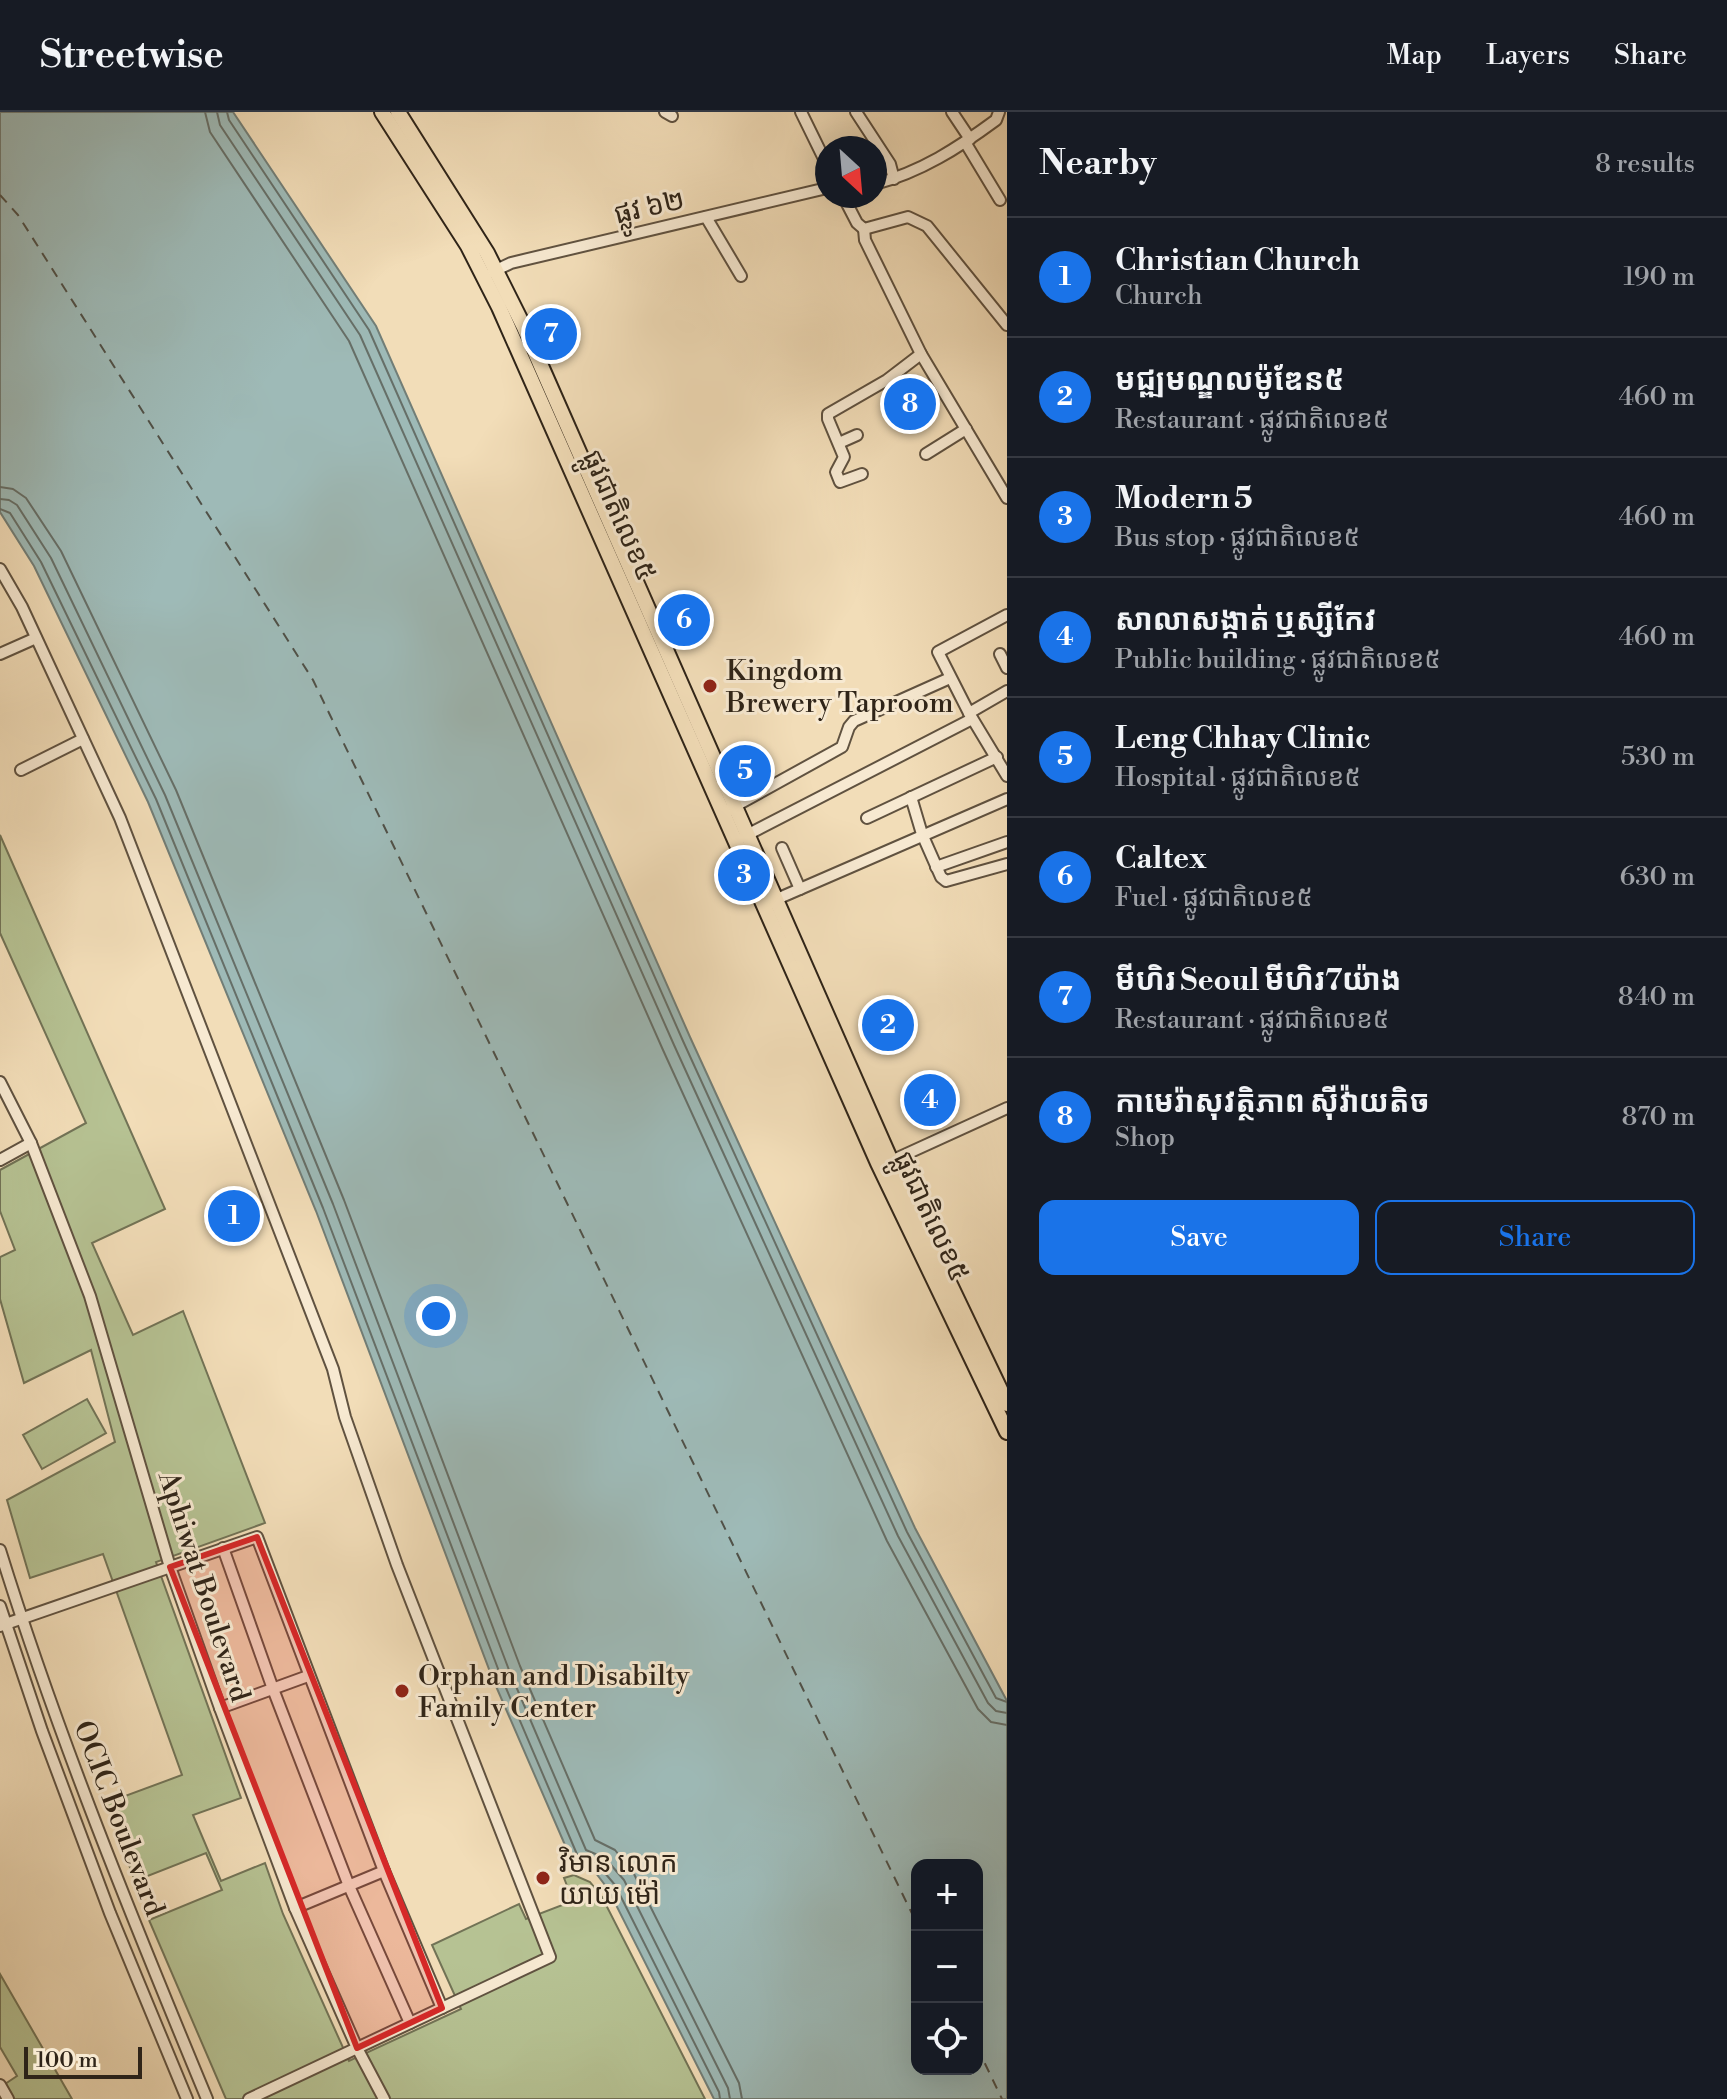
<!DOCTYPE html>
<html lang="en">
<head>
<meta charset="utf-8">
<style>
  :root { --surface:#171b24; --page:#242831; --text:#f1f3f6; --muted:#9ea1a6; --line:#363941; --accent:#1a73e8 }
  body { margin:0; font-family:"Libre Bodoni","Noto Sans Khmer",serif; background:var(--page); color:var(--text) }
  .controls { position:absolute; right:24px; bottom:24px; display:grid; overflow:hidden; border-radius:16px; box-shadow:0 8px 32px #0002 }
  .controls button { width:72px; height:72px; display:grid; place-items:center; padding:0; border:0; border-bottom:2px solid var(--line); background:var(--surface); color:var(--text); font:40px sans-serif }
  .compass { position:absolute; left:815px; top:24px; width:72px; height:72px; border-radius:50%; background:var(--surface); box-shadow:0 8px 32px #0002; rotate:154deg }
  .scale { position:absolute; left:24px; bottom:20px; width:118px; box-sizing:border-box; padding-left:8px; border:4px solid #2f2418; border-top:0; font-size:22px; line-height:28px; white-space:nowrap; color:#2f2418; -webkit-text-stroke:6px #f7e9d1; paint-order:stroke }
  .you { position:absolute; left:436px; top:1204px; width:28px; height:28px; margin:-20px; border:6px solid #fff; border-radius:50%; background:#1a73e8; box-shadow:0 0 0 12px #1a73e833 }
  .badge { display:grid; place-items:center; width:52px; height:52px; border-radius:50%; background:var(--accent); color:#fff; font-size:26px; font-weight:700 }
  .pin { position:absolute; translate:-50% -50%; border:4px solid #fff; box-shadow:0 2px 8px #0006 }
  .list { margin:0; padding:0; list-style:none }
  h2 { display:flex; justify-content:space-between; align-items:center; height:104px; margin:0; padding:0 32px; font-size:34px }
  h2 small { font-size:26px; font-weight:400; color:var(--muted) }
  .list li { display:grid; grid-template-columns:52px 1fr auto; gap:24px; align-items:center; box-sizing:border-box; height:120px; padding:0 32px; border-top:2px solid var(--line) }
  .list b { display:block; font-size:30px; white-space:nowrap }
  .list p { margin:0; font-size:26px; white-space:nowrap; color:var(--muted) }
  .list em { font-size:26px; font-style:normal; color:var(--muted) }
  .actions { display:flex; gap:16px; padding:24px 32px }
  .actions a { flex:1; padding:18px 0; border:2px solid var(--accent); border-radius:16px; text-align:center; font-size:28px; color:var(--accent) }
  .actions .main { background:var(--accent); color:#fff }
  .icon { flex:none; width:44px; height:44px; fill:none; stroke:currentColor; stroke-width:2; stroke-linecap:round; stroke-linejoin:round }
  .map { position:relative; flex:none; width:1007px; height:1987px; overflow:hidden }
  header { display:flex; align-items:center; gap:48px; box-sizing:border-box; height:112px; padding:0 40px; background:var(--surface); border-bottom:2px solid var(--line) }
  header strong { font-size:38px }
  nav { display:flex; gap:44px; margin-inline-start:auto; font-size:28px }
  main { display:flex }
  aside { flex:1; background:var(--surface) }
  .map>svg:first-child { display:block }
</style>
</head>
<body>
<header>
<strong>Streetwise</strong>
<nav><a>Map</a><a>Layers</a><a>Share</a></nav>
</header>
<main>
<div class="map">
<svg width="1007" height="1987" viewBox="0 0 1007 1987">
  <rect width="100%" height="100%" fill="#f2ddb8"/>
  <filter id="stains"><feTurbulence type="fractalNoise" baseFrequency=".0025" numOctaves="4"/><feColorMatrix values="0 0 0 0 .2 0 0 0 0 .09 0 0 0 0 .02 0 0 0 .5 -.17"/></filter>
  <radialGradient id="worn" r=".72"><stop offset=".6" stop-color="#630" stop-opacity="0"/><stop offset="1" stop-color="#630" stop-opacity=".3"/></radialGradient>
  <g fill="#b6c293" stroke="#727356" stroke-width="2">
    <polygon points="0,723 165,1097 92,1131 133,1223 183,1199 265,1411 156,1450 241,1686 193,1703 221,1769 265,1751 283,1802 349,1949 461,1897 432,1833 519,1792 526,1807 573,1789 564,1766 574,1763 590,1770 602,1785 705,1987 226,1987 149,1808 222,1778 206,1741 135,1769 106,1691 182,1663 103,1442 30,1466 7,1388 115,1330 91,1238 24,1271 0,1187 0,1145 15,1138 0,1099 0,1058 86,1011 0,821"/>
    <polygon points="87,1287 106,1321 42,1357 23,1323"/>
    <polygon points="0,1862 72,1987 14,1987 5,1972 17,1964 0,1935"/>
  </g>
  <path fill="#9ebab7" stroke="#727e77" stroke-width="2" fill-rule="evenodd" d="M 0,0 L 233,0 L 376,214 L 690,925 L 915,1416 L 1007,1589 L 1007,1987 L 714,1987 L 608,1777 L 595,1760 L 575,1756 L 492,1565 L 316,1099 L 148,690 L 34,454 L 0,400 ZM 917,1753 L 977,1753 L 977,1957 L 917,1957 Z"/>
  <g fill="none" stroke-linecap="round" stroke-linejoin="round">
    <g stroke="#666f68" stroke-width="2">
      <polyline points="205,0 210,20 349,229 663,938 887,1429 978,1597 991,1610 1007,1613"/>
      <polyline points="217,0 220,13 360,223 674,933 898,1424 988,1591 996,1599 1007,1601"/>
      <polyline points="227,0 229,8 369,218 683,929 907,1420 996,1586 1007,1590"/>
      <polyline points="0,375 13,377 26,386 61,439 176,678 344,1088 520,1554 595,1728 615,1738 634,1762 739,1971 742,1987"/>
      <polyline points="0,387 9,388 17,393 51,446 165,683 333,1092 509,1558 586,1738 605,1746 624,1768 728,1976 730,1987"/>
      <polyline points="0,397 10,401 41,450 156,687 323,1096 500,1562 579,1747 599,1754 615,1773 719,1980 720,1987"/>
    </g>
    <g stroke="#505148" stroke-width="2" stroke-dasharray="10 8" stroke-linecap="butt">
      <polyline points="0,83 18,103 313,568 917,1812"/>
      <polyline points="977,1935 1002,1987"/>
    </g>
    <g stroke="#605240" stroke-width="14">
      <g id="minor">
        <polyline points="665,0 672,4"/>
        <polyline points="801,0 827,53"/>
        <polyline points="856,0 890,52 894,67"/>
        <polyline points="952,0 970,27"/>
        <polyline points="965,30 1000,88"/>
        <path d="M 875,72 C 921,60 958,36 996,8 L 999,0"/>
        <polyline points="843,84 857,111 864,117 908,105 927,114 1007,213"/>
        <polyline points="706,105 741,164"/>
        <polyline points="864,117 865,128 921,242 1007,386"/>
        <polyline points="492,160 511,151 827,76"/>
        <polyline points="839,331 857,323"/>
        <polyline points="926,342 966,317"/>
        <polyline points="862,362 840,370 836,360 844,345 828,307 828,302 887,268 921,242"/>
        <polyline points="0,457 22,495 120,706 333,1257 345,1305 397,1453 550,1845 249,1987"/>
        <polyline points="1007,503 938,540 969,601 1007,664"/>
        <polyline points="0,542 36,526"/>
        <polyline points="1000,542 1007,556"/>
        <polyline points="969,601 1007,579"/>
        <polyline points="21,658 83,627"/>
        <polyline points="911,685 922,722 941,765 946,769 1007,752"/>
        <polyline points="730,697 842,635 849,615 854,609 950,566"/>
        <polyline points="867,706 997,645"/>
        <polyline points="743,725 972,607"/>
        <polyline points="782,736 800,777"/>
        <polyline points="936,755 1007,730"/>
        <polyline points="770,790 1007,687"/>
        <polyline points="0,970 31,1031 90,1184 170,1455 220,1596 295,1796 357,1936 384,1987"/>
        <polyline points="0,1048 31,1031"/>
        <polyline points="891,1049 1007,996"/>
        <polyline points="223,1436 273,1577 349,1774 410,1911"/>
        <path d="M 0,1438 C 58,1625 132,1806 207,1987"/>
        <polyline points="0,1494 42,1619 110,1801 187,1987"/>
        <polyline points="0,1514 257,1425 384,1759 442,1896"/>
        <polyline points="220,1596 308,1564"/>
        <polyline points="295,1796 384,1759"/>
        <polyline points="0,1973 8,1987"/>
      </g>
    </g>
    <g stroke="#2f2418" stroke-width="18">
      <g id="highway">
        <polyline points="382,0 468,134 499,195 878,1051 1007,1320"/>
        <polyline points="398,0 487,141 523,213 891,1049 1007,1292"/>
      </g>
    </g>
    <use href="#minor" stroke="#f7e9d1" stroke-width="10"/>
    <use href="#highway" stroke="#f2ddb8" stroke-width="14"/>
  </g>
  <path fill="#d62828" fill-opacity="0.2" stroke="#d62828" stroke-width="6" stroke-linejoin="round" d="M 257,1425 L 442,1896 L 357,1936 L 170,1455 Z"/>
  <g fill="#8f2418" stroke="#f7e9d1" stroke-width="3">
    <circle cx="710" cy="574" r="8"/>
    <circle cx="402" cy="1579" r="8"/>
    <circle cx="543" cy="1766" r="8"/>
  </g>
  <g text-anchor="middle" stroke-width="6" stroke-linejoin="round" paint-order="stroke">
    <g font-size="28" fill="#2f2418" stroke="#f7e9d1">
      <text transform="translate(649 94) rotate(-13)" y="10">ផ្លូវ ៦២</text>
      <text transform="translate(620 403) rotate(66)" y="10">ផ្លូវជាតិលេខ៥</text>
      <text transform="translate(932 1104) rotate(65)" y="10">ផ្លូវជាតិលេខ៥</text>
      <text transform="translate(205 1474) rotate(72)" y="10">Aphiwat Boulevard</text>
      <text transform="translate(120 1706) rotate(69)" y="10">OCIC Boulevard</text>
    </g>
    <g font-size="28" fill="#2f2418" stroke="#f7e9d1" text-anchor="start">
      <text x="726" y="568">Kingdom<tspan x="726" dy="32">Brewery Taproom</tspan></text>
      <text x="418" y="1573">Orphan and Disabilty<tspan x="418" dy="32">Family Center</tspan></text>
      <text x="559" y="1760">វិមាន លោក<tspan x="559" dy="32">យាយ ម៉ៅ</tspan></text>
    </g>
  </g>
  <rect width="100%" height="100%" filter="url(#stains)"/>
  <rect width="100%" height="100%" fill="url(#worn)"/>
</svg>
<div class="controls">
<button>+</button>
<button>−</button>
<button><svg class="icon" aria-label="locate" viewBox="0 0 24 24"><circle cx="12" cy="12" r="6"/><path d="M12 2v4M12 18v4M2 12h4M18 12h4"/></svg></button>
</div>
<svg class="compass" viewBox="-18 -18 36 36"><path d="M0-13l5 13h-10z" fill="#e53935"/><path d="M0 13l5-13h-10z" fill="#9ea1a6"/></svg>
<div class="scale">100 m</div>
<div class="you"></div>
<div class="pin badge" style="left:234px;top:1104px">1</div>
<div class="pin badge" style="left:888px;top:913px">2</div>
<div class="pin badge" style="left:744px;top:763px">3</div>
<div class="pin badge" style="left:930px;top:988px">4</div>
<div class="pin badge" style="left:745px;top:659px">5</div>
<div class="pin badge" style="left:684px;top:508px">6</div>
<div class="pin badge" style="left:551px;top:222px">7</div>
<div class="pin badge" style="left:910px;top:292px">8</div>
</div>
<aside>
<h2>Nearby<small>8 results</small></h2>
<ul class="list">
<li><span class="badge">1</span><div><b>Christian Church</b><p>Church</p></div><em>190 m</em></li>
<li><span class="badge">2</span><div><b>មជ្ឍមណ្ឌលម៉ូឌែន៥</b><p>Restaurant · ផ្លូវជាតិលេខ៥</p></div><em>460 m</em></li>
<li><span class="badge">3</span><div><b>Modern 5</b><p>Bus stop · ផ្លូវជាតិលេខ៥</p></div><em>460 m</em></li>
<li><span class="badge">4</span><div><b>សាលាសង្កាត់ ឬស្សីកែវ</b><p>Public building · ផ្លូវជាតិលេខ៥</p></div><em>460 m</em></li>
<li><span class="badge">5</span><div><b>Leng Chhay Clinic</b><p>Hospital · ផ្លូវជាតិលេខ៥</p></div><em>530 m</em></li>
<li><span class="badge">6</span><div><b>Caltex</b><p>Fuel · ផ្លូវជាតិលេខ៥</p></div><em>630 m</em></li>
<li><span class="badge">7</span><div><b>មីហិរ Seoul មីហិរ7យ៉ាង</b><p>Restaurant · ផ្លូវជាតិលេខ៥</p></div><em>840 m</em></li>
<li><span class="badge">8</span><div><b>កាមេរ៉ាសុវត្ថិភាព ស៊ីវ៉ាយតិច</b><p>Shop</p></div><em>870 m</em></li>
</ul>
<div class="actions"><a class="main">Save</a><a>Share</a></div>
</aside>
</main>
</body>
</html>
